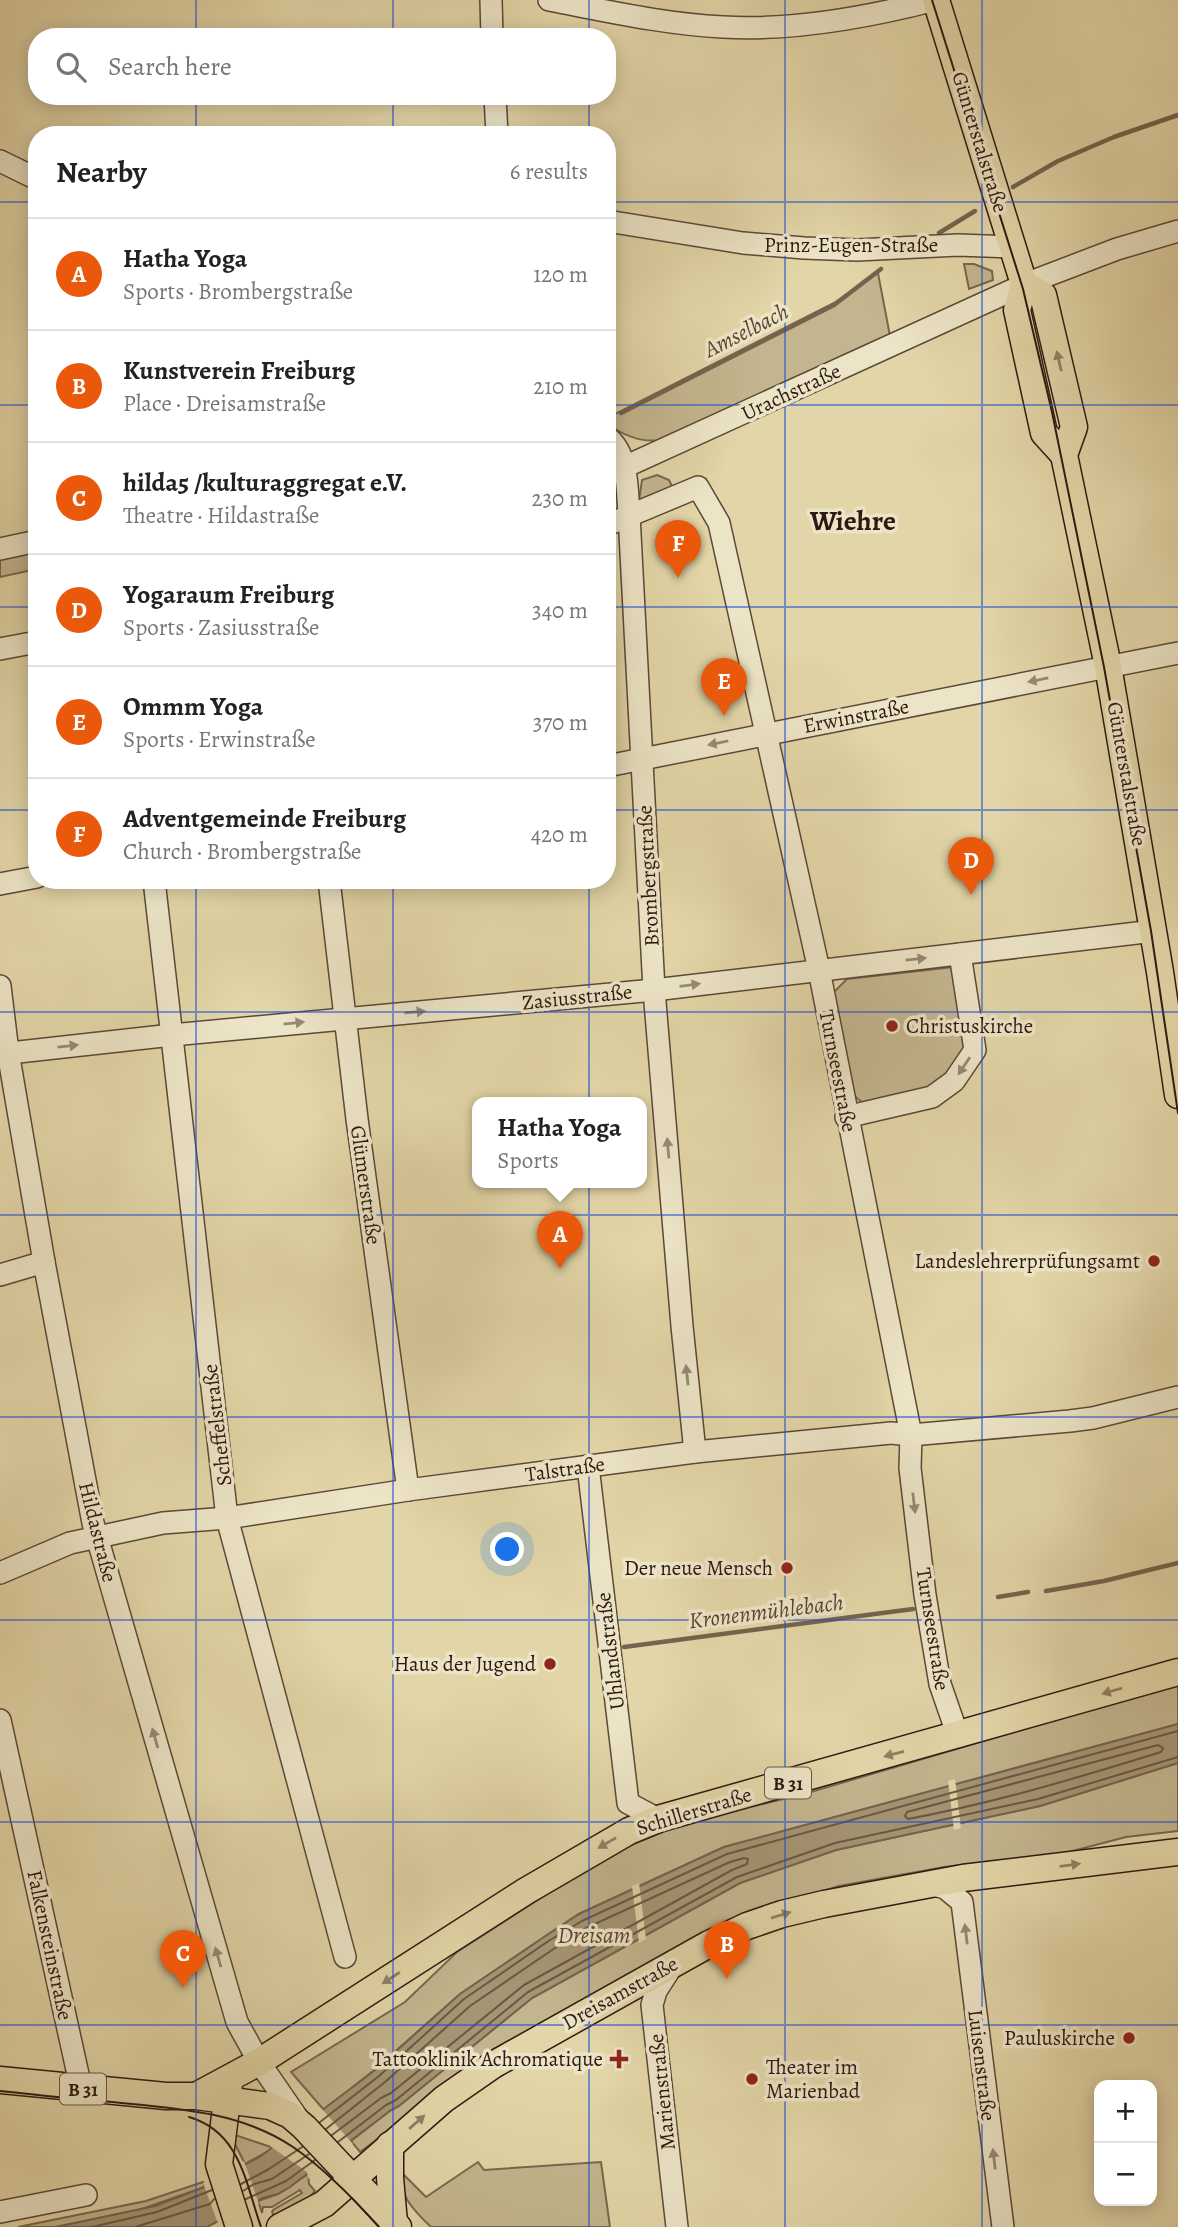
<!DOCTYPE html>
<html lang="en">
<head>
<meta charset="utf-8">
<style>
  :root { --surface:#fff; --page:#f6f6f6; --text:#222; --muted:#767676; --line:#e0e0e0; --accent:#ea580c }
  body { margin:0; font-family:Alegreya,serif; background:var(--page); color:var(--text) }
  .controls { position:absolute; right:21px; bottom:21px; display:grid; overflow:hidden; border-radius:14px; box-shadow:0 4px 18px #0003 }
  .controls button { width:63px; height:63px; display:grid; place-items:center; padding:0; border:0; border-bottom:2px solid var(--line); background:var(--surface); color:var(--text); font:35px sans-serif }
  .you { position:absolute; left:508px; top:1550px; width:24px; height:24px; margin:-18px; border:5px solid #fff; border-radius:50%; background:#1a73e8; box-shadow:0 0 0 10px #1a73e833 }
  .badge { display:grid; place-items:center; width:46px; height:46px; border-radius:50%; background:var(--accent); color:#fff; font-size:23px; font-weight:700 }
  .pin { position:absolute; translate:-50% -58px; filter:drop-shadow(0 2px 4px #0008) }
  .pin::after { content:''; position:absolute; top:37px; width:24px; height:21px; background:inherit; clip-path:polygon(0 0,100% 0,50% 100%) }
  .popup { position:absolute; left:472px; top:1097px; width:175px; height:91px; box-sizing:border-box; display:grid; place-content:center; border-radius:14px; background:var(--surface); filter:drop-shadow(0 2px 5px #0005); font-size:23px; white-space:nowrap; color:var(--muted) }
  .popup b { font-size:26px; color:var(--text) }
  .popup::after { content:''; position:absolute; left:50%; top:100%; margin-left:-14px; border:14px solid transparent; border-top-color:var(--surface) }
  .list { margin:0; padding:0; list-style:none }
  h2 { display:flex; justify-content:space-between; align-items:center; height:91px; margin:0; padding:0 28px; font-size:30px }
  h2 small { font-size:23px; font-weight:400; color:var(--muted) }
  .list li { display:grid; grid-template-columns:46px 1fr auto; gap:21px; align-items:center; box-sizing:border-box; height:112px; padding:0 28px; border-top:2px solid var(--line) }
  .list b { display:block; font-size:26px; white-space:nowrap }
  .list p { margin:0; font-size:23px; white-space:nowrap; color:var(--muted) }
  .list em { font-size:23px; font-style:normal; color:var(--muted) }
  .icon { flex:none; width:38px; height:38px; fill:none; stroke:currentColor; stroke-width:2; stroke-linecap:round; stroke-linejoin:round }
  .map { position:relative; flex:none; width:1178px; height:2227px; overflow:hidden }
  .search { position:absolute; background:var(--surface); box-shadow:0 4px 18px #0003; left:28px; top:28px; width:588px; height:77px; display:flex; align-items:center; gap:18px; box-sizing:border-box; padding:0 24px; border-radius:28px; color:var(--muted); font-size:26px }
  .panel { position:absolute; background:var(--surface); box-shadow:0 4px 18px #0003; left:28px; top:126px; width:588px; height:763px; border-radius:28px }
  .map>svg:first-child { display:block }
</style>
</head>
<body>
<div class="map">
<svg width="1178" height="2227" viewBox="0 0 1178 2227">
  <rect width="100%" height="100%" fill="#e2d5a7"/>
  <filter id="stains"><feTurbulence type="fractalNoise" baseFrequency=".00286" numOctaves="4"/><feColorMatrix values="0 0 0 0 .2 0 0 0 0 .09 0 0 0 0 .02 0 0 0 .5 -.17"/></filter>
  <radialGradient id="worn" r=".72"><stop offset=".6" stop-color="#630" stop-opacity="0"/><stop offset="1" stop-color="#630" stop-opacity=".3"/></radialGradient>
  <g fill="#c3b58e" stroke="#786750" stroke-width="2">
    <polygon points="964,264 974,264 992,271 993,280 969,289"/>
    <path d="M 878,273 L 890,336 L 660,440 C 641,443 623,435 607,424 L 607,418 L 834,303 Z"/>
    <polygon points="657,475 669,480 673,488 639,501 642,480"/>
    <polygon points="37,546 37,569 0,577 0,553"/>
    <polygon points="954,967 966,1041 962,1057 949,1072 921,1094 864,1104 852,1094 833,993 847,979"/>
    <polygon points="1178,1684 1178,1724 724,1847 579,1914 547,1935 460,1994 373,2071 324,2110 291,2072 405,2002 457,1952 593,1864 631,1845 685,1823 804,1794"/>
    <polygon points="1178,1763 1178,1831 1126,1837 1065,1853 944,1867 839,1886 778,1905 487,2057 360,2152 351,2141 391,2110 399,2106 532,1998 740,1883 836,1850 1040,1806"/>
    <polygon points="235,2135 274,2148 245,2164 233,2140"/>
    <path d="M 478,2162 L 484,2170 L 601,2162 L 610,2227 L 431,2227 C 413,2210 399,2195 399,2170 L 426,2197 Z"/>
    <polygon points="308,2174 309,2184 315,2191 308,2199 274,2216 272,2212 273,2210 302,2193 300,2190 272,2207 263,2207 262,2213 258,2201 278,2194"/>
    <polygon points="203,2182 205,2186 202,2188 139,2210 56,2227 18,2227 146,2201"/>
  </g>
  <polygon fill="#a59574" stroke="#75634d" stroke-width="2" points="1178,1724 1178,1763 1040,1806 836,1850 740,1883 532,1998 399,2106 391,2110 290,2187 278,2194 263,2198 207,2227 56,2227 155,2206 202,2188 261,2156 374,2071 460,1994 547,1935 579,1914 724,1847"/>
  <g fill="#e2d5a7">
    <polygon points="955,1779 961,1828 954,1830 948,1781"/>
    <polygon points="639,1883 646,1939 639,1943 632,1886"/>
    <polygon points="321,2108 353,2144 308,2179 307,2172 270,2146"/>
    <polygon points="244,2161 259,2204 219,2226 203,2183"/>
  </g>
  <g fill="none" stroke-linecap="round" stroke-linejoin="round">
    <g stroke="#6a5743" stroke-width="2">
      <path d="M 1158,1745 L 1163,1748 L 1161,1752 C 1077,1778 994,1803 908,1819 L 905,1816 L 907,1812 Z"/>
      <polyline points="320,2122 379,2076 464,1999 550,1940 582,1921 727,1854 1178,1731"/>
      <polyline points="326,2129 385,2082 470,2006 555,1948 586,1928 730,1862 744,1858 748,1859 747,1864 732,1870 524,1985 391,2093 381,2098 332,2135"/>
      <polyline points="338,2142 386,2105 396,2100 528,1992 737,1877 835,1843 1038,1799 1178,1757"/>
      <polyline points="241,2184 269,2169 302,2147"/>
      <polyline points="243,2191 254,2184 272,2179 309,2154"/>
      <polyline points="246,2199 286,2181 315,2160"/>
      <polyline points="92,2227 157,2212 212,2190"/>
      <polyline points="135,2227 210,2204 214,2199"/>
    </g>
    <g stroke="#75634d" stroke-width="4.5">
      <polyline points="1013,187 1058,161 1114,137 1178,115"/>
      <polyline points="939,233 975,211"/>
      <polyline points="621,413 834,305 881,269"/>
      <polyline points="1046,1591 1104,1581 1178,1563"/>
      <polyline points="998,1597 1028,1592"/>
      <polyline points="624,1647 913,1609"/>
    </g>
    <g stroke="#5b4837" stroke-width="24">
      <g id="minor">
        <polyline points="491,0 492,37"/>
        <path d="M 549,0 C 607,11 664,24 723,27 C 791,31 869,17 935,0"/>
        <polyline points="495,96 497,135"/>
        <polyline points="0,161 37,179"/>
        <polyline points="607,221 743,243 804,248 857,250 958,245 1013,247"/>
        <path d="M 607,437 C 629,454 627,490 629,515 L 654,990 L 682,1326 L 695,1452"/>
        <polyline points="607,475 1028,283 1117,249 1178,231"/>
        <polyline points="607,525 698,487 719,523 819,970 911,1435 910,1468 925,1595 940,1684 958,1736"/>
        <polyline points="0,549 37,541"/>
        <polyline points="0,649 37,642"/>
        <polyline points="607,766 1178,653"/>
        <polyline points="154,880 227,1518 345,1957"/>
        <polyline points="329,880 357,1119 408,1490"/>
        <polyline points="0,884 37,877"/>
        <polyline points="0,986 8,1052 44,1262 93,1523 237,2022 259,2062 301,2123"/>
        <polyline points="0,1054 172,1035 654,990 1154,931"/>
        <polyline points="846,1117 932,1097 954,1081 975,1050 960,954"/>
        <polyline points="0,1275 44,1262"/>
        <polyline points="588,1466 628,1803 658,1819"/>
        <polyline points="0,1573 70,1543 163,1523 227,1518 408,1490 695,1452 891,1433 911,1435 1070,1421 1093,1418 1178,1397"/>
        <polyline points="0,1720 81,2088"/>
        <polyline points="930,1884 945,1888 962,1902 1003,2227"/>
        <polyline points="674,1963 656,1991 652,2005 677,2227"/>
        <polyline points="0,2212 86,2195"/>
      </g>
    </g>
    <g stroke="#2e1912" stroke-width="29">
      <g id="major">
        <polyline points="936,0 1024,284 1017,310 1044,433 1064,455"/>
        <polyline points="1024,284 1043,295 1074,427 1064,455 1108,666 1160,972 1178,1095"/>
        <polyline points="0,2080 166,2096 196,2096 270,2106 290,2115 304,2127 398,2227"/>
        <polyline points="229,2084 219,2164 239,2227"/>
        <polyline points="196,2096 259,2062 526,1891 629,1831 658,1819 1178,1672"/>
        <polyline points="390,2145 390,2178 394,2223"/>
        <polyline points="280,2227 324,2204 444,2099 493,2065 709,1944 747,1926 782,1914 824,1904 963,1878 1178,1852"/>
      </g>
    </g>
    <use href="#minor" stroke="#ece4c6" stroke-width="21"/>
    <use href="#major" stroke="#e2d5a7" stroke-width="26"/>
    <g stroke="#2e1912" stroke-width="2">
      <polyline points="932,0 1023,289 1052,412 1104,667 1151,931 1178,1113"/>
      <path d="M 0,2091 C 37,2095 75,2099 112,2102 C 173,2108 240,2111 293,2147 C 325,2169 353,2198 379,2227"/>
      <path d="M 189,2117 C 241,2132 246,2185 261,2227"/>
    </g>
  </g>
  <defs><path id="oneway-solid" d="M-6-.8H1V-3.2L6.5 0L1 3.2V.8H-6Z" transform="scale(1.75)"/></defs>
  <g fill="#918064">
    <use href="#oneway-solid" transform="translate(1059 361) rotate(-103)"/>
    <use href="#oneway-solid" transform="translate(1112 1691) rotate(164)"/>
    <use href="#oneway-solid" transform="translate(894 1754) rotate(165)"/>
    <use href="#oneway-solid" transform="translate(607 1843) rotate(150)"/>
    <use href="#oneway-solid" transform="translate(1070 1865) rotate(-7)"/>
    <use href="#oneway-solid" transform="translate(781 1915) rotate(-17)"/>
    <use href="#oneway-solid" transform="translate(391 1978) rotate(147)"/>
    <use href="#oneway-solid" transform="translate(417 2122) rotate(-41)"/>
  </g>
  <g fill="#968975">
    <use href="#oneway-solid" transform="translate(1038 680) rotate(169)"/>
    <use href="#oneway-solid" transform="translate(718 743) rotate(169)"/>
    <use href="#oneway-solid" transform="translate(916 959) rotate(-6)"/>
    <use href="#oneway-solid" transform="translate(690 985) rotate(-7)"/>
    <use href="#oneway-solid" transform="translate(415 1012) rotate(-5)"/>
    <use href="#oneway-solid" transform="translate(294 1023) rotate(-6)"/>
    <use href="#oneway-solid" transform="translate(68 1046) rotate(-6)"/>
    <use href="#oneway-solid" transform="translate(964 1066) rotate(124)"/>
    <use href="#oneway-solid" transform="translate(668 1148) rotate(-95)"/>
    <use href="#oneway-solid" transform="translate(687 1375) rotate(-96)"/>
    <use href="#oneway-solid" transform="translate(914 1503) rotate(83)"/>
    <use href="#oneway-solid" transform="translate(155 1738) rotate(-106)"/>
    <use href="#oneway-solid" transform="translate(966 1934) rotate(-97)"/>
    <use href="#oneway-solid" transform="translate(218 1957) rotate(-106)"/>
    <use href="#oneway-solid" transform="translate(994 2159) rotate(-97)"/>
  </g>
  <path fill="none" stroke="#1d4ed8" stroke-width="2" stroke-opacity="0.55" d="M 196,0 L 196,37M 393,0 L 393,37M 589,0 L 589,37M 785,0 L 785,2227M 982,0 L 982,2227M 196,96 L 196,135M 393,96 L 393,135M 589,96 L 589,135M 0,202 L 37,202M 607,202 L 1178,202M 0,405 L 37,405M 607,405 L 1178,405M 0,607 L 37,607M 607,607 L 1178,607M 0,810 L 37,810M 607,810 L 1178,810M 196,880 L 196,2227M 393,880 L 393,2227M 589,880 L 589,2227M 0,1012 L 1178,1012M 0,1215 L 1178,1215M 0,1417 L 1178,1417M 0,1620 L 1178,1620M 0,1822 L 1178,1822M 0,2025 L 1178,2025"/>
  <g fill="#8f2418" stroke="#ece4c6" stroke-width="2.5">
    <circle cx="892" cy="1026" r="7"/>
    <circle cx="1154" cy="1261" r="7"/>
    <circle cx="787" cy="1568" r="7"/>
    <circle cx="550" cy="1664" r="7"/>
    <circle cx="1129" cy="2038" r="7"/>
    <path d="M615.5 2048.5h7v7h7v7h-7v7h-7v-7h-7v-7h7z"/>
    <circle cx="752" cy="2079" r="7"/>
  </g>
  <g text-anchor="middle" stroke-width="7" stroke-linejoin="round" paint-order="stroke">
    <g fill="#ece4c6" stroke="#675648" stroke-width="2">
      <rect x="765" y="1767.5" width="46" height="31" rx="5"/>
      <rect x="60" y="2073.5" width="46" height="31" rx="5"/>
    </g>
    <g font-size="19" font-weight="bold" fill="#2e1912">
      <text x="788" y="1790">B 31</text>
      <text x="83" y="2096">B 31</text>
    </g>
    <g font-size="21" fill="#2e1912" stroke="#ece4c6">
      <text transform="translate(980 142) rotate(73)" y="7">Günterstalstraße</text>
      <text x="851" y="252">Prinz-Eugen-Straße</text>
      <text transform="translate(791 392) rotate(-25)" y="7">Urachstraße</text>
      <text transform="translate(856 716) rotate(-11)" y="7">Erwinstraße</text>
      <text transform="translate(1127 774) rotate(80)" y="7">Günterstalstraße</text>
      <text transform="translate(648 876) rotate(-93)" y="7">Brombergstraße</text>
      <text transform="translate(577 997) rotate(-6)" y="7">Zasiusstraße</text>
      <text transform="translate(838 1071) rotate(79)" y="7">Turnseestraße</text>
      <text transform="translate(366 1185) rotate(82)" y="7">Glümerstraße</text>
      <text transform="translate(217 1425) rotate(-97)" y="7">Scheffelstraße</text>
      <text transform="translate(565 1469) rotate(-8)" y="7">Talstraße</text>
      <text transform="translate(98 1532) rotate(76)" y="7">Hildastraße</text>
      <text transform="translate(933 1629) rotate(81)" y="7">Turnseestraße</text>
      <text transform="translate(610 1651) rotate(-97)" y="7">Uhlandstraße</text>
      <text transform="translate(694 1811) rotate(-17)" y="7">Schillerstraße</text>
      <text transform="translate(50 1945) rotate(78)" y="7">Falkensteinstraße</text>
      <text transform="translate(620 1993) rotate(-29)" y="7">Dreisamstraße</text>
      <text transform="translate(982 2065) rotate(83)" y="7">Luisenstraße</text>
      <text transform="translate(662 2092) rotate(-96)" y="7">Marienstraße</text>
    </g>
    <g font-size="21" fill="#2e1912" stroke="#ece4c6" text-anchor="end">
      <text x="906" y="1033" text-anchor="start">Christuskirche</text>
      <text x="1140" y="1268">Landeslehrerprüfungsamt</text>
      <text x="773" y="1575">Der neue Mensch</text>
      <text x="536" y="1671">Haus der Jugend</text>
      <text x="1115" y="2045">Pauluskirche</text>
      <text x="603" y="2066">Tattooklinik Achromatique</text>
      <text x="766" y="2074" text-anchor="start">Theater im<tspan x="766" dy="24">Marienbad</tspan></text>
    </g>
    <g font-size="23" font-style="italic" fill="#584434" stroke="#ece4c6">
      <text transform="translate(746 330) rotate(-27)" y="8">Amselbach</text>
      <text transform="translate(766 1611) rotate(-7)" y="8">Kronenmühlebach</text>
      <text x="594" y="1943">Dreisam</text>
    </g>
    <g font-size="28" font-weight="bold" fill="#2e1912" stroke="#ece4c6">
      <text x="853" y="530">Wiehre</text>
    </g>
  </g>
  <rect width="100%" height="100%" filter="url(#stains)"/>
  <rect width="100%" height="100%" fill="url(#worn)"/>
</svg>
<div class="controls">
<button>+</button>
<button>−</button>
</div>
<div class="you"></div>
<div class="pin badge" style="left:560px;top:1269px">A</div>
<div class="popup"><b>Hatha Yoga</b>Sports</div>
<div class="pin badge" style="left:727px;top:1979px">B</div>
<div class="pin badge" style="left:183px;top:1988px">C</div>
<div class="pin badge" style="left:971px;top:895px">D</div>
<div class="pin badge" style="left:724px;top:716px">E</div>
<div class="pin badge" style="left:678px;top:578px">F</div>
<div class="search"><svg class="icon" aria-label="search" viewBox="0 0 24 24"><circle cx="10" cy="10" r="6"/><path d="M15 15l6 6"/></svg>Search here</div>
<section class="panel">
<h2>Nearby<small>6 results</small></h2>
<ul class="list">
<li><span class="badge">A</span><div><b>Hatha Yoga</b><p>Sports · Brombergstraße</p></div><em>120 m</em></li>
<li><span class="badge">B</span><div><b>Kunstverein Freiburg</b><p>Place · Dreisamstraße</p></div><em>210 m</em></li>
<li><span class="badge">C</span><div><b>hilda5 /kulturaggregat e.V.</b><p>Theatre · Hildastraße</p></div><em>230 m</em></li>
<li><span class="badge">D</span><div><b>Yogaraum Freiburg</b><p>Sports · Zasiusstraße</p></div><em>340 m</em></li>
<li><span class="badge">E</span><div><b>Ommm Yoga</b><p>Sports · Erwinstraße</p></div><em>370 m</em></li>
<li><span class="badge">F</span><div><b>Adventgemeinde Freiburg</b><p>Church · Brombergstraße</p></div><em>420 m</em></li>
</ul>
</section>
</div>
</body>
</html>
